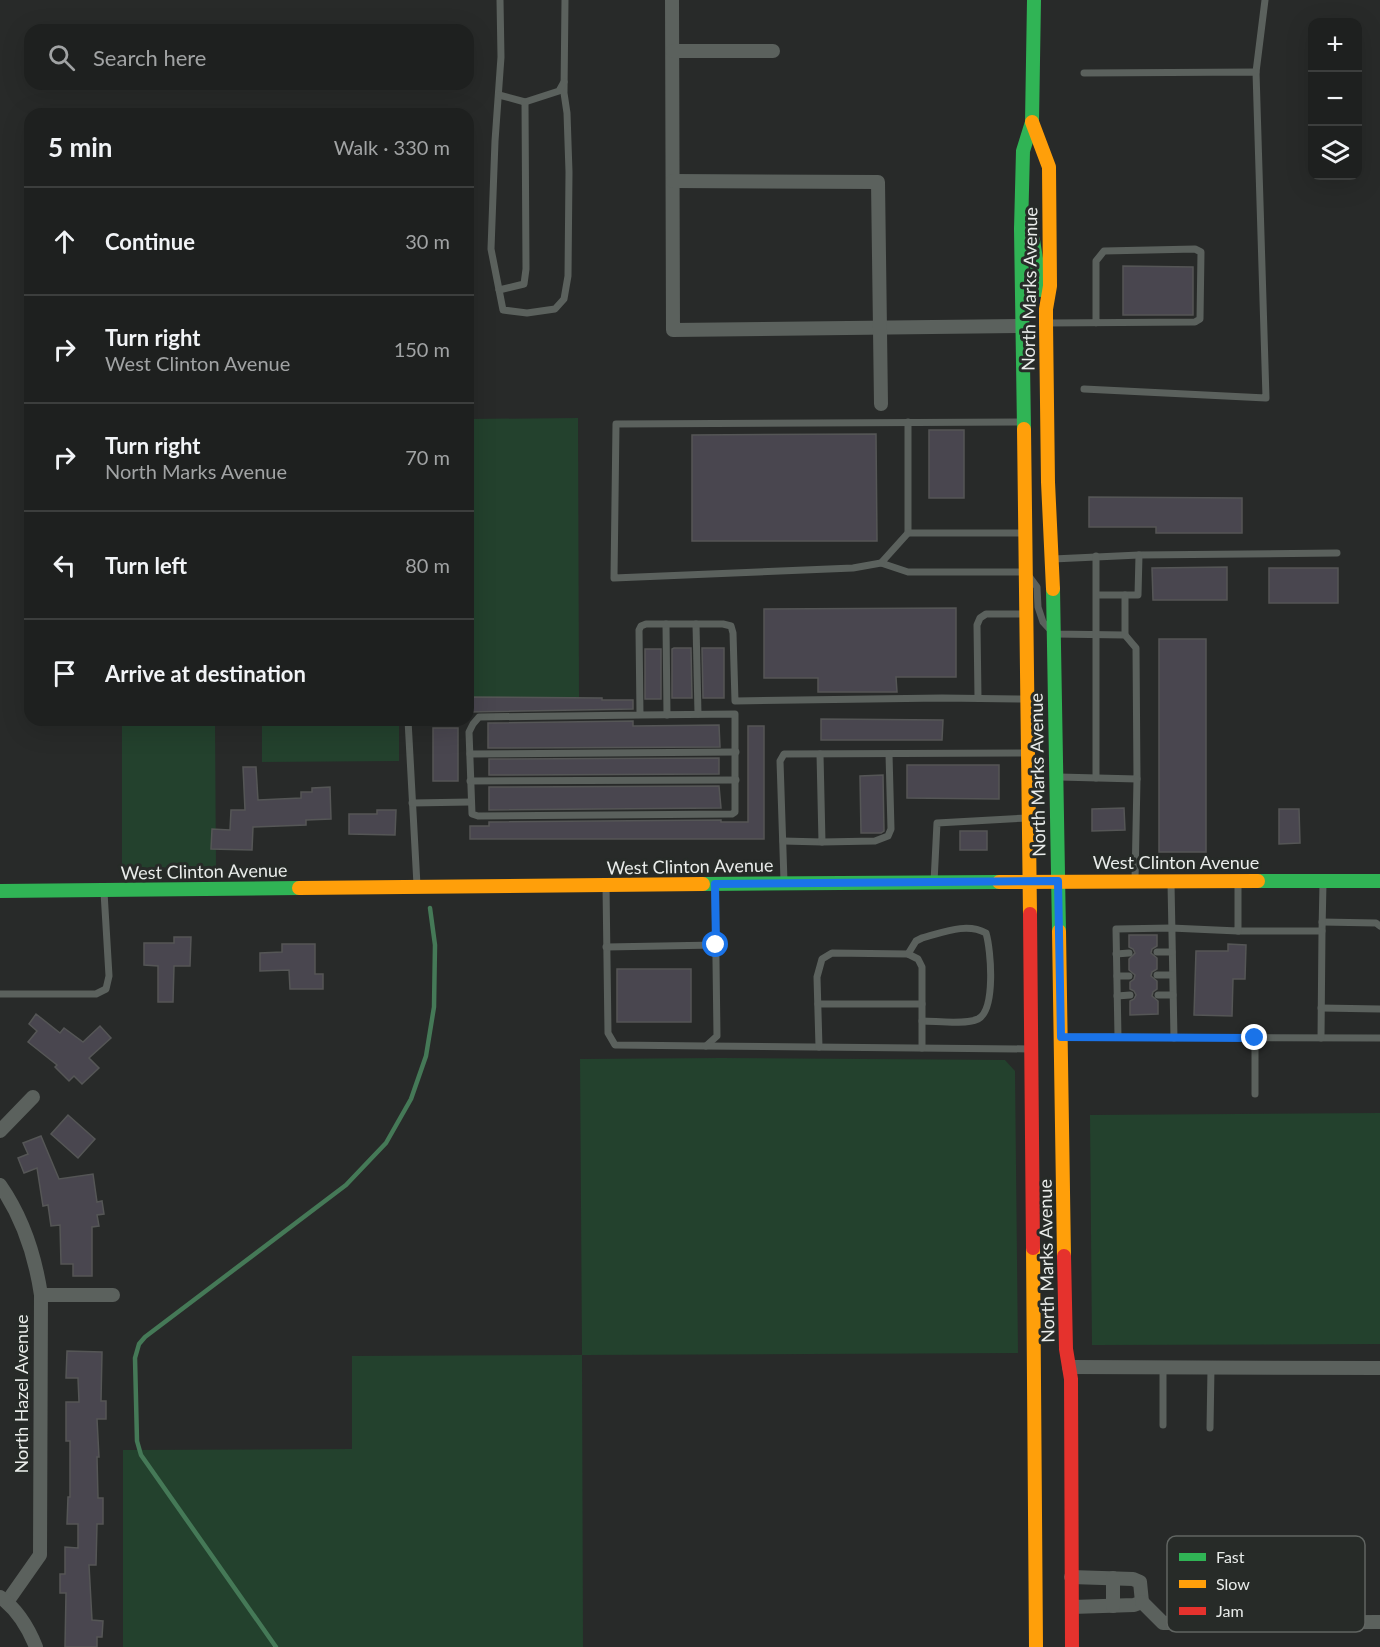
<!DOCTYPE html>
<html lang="en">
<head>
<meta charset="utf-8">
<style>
  :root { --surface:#1e201f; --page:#262828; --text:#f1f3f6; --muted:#a1a3a4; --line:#3c3e3d }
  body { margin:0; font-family:Lato,sans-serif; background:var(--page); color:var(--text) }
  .controls { position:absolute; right:18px; top:18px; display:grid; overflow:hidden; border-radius:12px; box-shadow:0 6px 24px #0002 }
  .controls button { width:54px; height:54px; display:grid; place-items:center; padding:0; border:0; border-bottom:2px solid var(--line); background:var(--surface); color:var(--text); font:30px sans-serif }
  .stop { position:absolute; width:18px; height:18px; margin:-14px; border:4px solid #1a73e8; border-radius:50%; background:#fff }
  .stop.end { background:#1a73e8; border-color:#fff; box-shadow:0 2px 6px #0008 }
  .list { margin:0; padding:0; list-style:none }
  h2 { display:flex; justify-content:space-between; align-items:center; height:78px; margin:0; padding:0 24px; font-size:26px }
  h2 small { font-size:20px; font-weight:400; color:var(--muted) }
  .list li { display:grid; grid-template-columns:39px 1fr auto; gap:18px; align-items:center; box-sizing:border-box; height:108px; padding:0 24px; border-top:2px solid var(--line) }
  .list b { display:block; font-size:22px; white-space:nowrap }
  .list p { margin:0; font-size:20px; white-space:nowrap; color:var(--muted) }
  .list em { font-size:20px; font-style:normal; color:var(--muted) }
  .icon { flex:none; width:33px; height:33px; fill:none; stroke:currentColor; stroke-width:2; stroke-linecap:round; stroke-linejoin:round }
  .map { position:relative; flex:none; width:1380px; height:1647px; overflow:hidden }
  .search { position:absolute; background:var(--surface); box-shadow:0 6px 24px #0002; left:24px; top:24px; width:450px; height:66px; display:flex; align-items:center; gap:15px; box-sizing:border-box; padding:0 21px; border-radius:18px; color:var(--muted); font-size:22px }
  .panel { position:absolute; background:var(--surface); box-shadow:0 6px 24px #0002; left:24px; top:108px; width:450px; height:618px; border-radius:18px }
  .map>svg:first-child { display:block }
</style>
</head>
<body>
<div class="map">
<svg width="1380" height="1647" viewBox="0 0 1380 1647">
  <rect width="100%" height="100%" fill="#282a29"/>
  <g fill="#23412d">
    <polygon points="578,418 579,698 468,697 468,419"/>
    <polygon points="122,720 215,720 216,867 122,868"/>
    <polygon points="262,720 399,720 399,761 262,762"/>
    <polygon points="721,1058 1005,1060 1015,1071 1018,1353 582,1355 583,1647 123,1647 123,1450 352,1449 352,1356 582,1355 580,1059"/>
    <polygon points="1380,1113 1380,1344 1092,1345 1090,1115"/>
  </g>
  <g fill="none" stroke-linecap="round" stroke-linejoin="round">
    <polyline stroke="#457957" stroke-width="4.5" points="276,1647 141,1455 137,1441 135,1358 139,1344 145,1337 346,1185 386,1143 411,1099 426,1056 434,1007 435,945 430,908"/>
  </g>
  <g fill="#49464f" stroke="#555656" stroke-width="1.5">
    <polygon points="1123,266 1193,267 1193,315 1123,315"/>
    <rect x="929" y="430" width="35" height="68"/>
    <polygon points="876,434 877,541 692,541 692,435"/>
    <polygon points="1089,497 1242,498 1242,533 1156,533 1156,527 1089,527"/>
    <polygon points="1227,567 1227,600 1153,600 1152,568"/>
    <rect x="1269" y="568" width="69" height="35"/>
    <polygon points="956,608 956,677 896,677 897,692 818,692 818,678 764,678 764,609"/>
    <rect x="1159" y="639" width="47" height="213"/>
    <polygon points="674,648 691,648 692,698 672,698 672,649"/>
    <polygon points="702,648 724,648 724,698 703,698"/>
    <rect x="645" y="649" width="16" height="50"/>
    <polygon points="468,697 602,698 602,700 633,700 633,709 468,712"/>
    <polygon points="821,719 943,720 942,740 821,740"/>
    <polygon points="633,721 633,726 719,725 720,747 488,748 488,723"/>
    <polygon points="748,726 764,726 764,839 470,839 470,826 489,826 489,822 721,820 721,822 748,822"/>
    <rect x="433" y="728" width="25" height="53"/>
    <polygon points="719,758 719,774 489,775 489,759"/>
    <polygon points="907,765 999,765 999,799 907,798"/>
    <polygon points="243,767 256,767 258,800 301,798 301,792 312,792 312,788 330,787 331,819 306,820 306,825 253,827 252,850 211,849 212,829 230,830 231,810 245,810"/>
    <polygon points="883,775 884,831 881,833 861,833 860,776"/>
    <polygon points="719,786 721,808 489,810 489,787"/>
    <polygon points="1124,808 1125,830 1092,831 1092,809"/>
    <polygon points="1279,809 1299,809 1300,843 1279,844"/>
    <polygon points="377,810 396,810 395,835 349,834 349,814 377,814"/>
    <rect x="960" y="831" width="27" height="19"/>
    <polygon points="1129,935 1157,935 1157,946 1152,949 1151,953 1157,958 1157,969 1152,972 1151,976 1157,981 1157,989 1153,992 1152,996 1158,1001 1158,1014 1130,1015 1130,1001 1134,999 1136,995 1134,991 1130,989 1130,982 1134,979 1135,975 1129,970 1129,959 1135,953 1133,949 1129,947"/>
    <polygon points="174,937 191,937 190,966 174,966 173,1002 158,1002 158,966 144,965 144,943 174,943"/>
    <polygon points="282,944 315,944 315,974 323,974 323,989 290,989 289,970 260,971 260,953 282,952"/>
    <polygon points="1228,944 1246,945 1245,979 1233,979 1232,1016 1194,1015 1196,951 1228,951"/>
    <rect x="617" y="969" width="74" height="53"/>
    <polygon points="36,1014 60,1033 64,1028 83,1042 100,1026 111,1038 89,1058 99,1068 82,1084 74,1076 69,1081 55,1067 57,1065 28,1042 37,1031 29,1024"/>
    <polygon points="68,1115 95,1139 78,1158 51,1134"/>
    <polygon points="41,1136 59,1179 93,1174 97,1202 102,1201 104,1214 97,1215 99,1226 92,1227 92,1276 73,1276 73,1264 61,1264 60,1225 51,1226 48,1205 43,1206 37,1168 24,1173 18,1158 28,1154 23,1143"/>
    <polygon points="67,1351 102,1352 101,1401 106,1401 106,1419 97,1419 99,1457 97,1457 98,1498 103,1498 103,1524 97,1524 96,1565 89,1565 92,1620 103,1621 102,1637 97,1637 97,1647 65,1647 66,1593 60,1593 60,1574 65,1574 65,1547 78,1548 78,1524 67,1524 68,1497 70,1497 70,1441 66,1441 66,1402 79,1402 78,1378 66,1378"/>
  </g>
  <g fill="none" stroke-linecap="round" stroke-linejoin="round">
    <g stroke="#5b615d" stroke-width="7">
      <polyline points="500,0 501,57 495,141 491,249 503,310 527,313 555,309 564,299 568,276 569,172 567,113 564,93 565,0"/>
      <polyline points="1256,72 1265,0"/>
      <polyline points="499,95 525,102 559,91 564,82"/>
      <polyline points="499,290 524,284 526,269 525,102"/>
      <polyline points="1047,323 1195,322 1200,319 1201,252 1195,249 1104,251 1096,261 1096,323"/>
      <polyline points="1084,389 1266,398 1256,72 1084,73"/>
      <polyline points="908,422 908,533"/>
      <polyline points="1023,533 908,533 881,563 908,572 1026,572 1037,587 1038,607 1043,622 1054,634 1125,635 1136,648 1137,779 1059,777"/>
      <polyline points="1053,559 1139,555 1337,553"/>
      <polyline points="881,563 853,568 614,578 616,424 1023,422"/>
      <polyline points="1097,595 1138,595 1139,555"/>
      <polyline points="1125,595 1125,635"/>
      <polyline points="666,624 667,715"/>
      <polyline points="696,624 698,714"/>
      <polyline points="978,698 977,625 980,618 986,614 1024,614"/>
      <polyline points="640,715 479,717 473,724 469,732 472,814 478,816 732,814 735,812 735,714 640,715 639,630 641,626 646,624 723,624 731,626 733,633 735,701 942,698 1025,699"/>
      <polyline points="408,720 417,885"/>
      <polyline points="470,754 736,752"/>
      <polyline points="1096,778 1096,556"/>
      <polyline points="470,781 736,780"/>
      <polyline points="412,803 470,802"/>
      <polyline points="783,841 822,842 820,754"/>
      <polyline points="822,842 875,841 888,836 891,829 889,754"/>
      <polyline points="784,881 780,761 784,754 1029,753"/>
      <polyline points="1135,881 1137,779"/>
      <polyline points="934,882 937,823 1027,818"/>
      <polyline points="1171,883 1174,1038"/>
      <polyline points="606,886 608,1033 615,1045 706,1046 717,1036 715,886"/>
      <polyline points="1322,922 1376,923 1380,926"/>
      <polyline points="1238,931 1322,931 1323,883"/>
      <polyline points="606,947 716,945"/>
      <polyline points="1157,952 1172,952"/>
      <path d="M 908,954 L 916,941 L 922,938 C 942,933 966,922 986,933 C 991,950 996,1010 978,1019 C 965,1025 937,1021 922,1021"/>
      <polyline points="1116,954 1129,953"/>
      <polyline points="1157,975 1172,975"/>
      <polyline points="1117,976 1129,976"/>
      <polyline points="0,994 96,994 106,989 109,976 104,892"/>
      <polyline points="1158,995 1173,995"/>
      <polyline points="1117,996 1130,995"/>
      <polyline points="818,1004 922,1004"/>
      <polyline points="1321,1008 1380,1009"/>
      <polyline points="1061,1037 1380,1038"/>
      <polyline points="1118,1037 1116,929 1171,928 1238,931 1238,882"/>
      <polyline points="1255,1038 1255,1094"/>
      <polyline points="1321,1038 1322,931"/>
      <polyline points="706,1046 1031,1049"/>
      <polyline points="819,1047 817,977 822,959 832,953 908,954 918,959 922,967 922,1048"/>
      <polyline points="1163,1368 1163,1425"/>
      <polyline points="1210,1428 1211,1368"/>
    </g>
    <g stroke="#5b615d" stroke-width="14">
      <polyline points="672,0 673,330 1022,326"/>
      <polyline points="673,51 773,51"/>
      <polyline points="673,181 878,182 881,404"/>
      <polyline points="0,1131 33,1097"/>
      <path d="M 0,1185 C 23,1218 35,1255 41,1295 L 40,1555 L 7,1602"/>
      <polyline points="41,1295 113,1295"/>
      <polyline points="1069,1367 1380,1368"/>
      <polyline points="1071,1577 1133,1579 1140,1582 1142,1602 1134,1605 1072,1607"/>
      <polyline points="1113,1578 1113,1606"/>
      <path d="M 0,1597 C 18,1610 28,1627 36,1647"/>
      <polyline points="1142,1602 1163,1623 1380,1622"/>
    </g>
    <g stroke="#30b455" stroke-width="14">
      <polyline points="1021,229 1033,240 1041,290"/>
      <polyline points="1024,429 1021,229 1023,151 1032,122 1034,0"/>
      <polyline points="1053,589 1059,931"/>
      <polyline points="1258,881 1380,881"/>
      <polyline points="703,884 999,882"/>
      <polyline points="0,891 299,888"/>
    </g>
    <g stroke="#ff9f0a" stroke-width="14">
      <polyline points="1032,122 1049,167 1050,286 1046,309 1046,323 1048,482 1053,589"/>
      <polyline points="1024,429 1030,914"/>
      <polyline points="999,882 1258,881"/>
      <polyline points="299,888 703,884"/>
      <polyline points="1059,931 1064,1256"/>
      <polyline points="1033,1248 1036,1647"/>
    </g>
    <g stroke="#e5322d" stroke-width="14">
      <polyline points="1030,914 1033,1248"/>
      <polyline points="1064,1256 1066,1349 1071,1379 1072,1647"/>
    </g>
  </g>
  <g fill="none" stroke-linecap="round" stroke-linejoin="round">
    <polyline stroke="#1a73e8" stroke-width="8" points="716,945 715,884 1058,881 1061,1037 1255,1038"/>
  </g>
  <g text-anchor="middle" stroke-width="6" stroke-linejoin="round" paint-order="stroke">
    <g font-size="18" fill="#e9ecea" stroke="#272b28">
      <text transform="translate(1030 289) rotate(-89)" y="6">North Marks Avenue</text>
      <text transform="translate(1038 775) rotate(-91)" y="6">North Marks Avenue</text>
      <text x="1176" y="869">West Clinton Avenue</text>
      <text transform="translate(690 867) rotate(-1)" y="6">West Clinton Avenue</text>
      <text transform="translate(204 872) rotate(-1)" y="6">West Clinton Avenue</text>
      <text transform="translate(1047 1261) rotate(-91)" y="6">North Marks Avenue</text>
      <text transform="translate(22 1394) rotate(-90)" y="6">North Hazel Avenue</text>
    </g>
  </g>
  <rect x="1167" y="1536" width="198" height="96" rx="9" fill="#272b28" stroke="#616562" stroke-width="1.5"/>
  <rect x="1179" y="1553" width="27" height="8" fill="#30b455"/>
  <rect x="1179" y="1580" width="27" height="8" fill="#ff9f0a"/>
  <rect x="1179" y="1607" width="27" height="8" fill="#e5322d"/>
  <g font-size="16" fill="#e9ecea">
    <text x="1216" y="1563">Fast</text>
    <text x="1216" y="1590">Slow</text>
    <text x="1216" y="1617">Jam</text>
  </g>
</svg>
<div class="controls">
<button>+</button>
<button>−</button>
<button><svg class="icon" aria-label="layers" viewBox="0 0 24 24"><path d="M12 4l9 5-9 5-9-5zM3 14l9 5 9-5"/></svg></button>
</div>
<div class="stop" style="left:716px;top:945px"></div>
<div class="stop end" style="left:1255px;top:1038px"></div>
<div class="search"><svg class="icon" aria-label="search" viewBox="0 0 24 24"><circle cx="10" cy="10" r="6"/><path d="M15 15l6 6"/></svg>Search here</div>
<section class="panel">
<h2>5 min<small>Walk · 330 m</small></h2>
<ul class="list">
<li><svg class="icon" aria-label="ahead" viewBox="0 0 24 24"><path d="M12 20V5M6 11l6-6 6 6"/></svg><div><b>Continue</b></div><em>30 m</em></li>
<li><svg class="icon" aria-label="right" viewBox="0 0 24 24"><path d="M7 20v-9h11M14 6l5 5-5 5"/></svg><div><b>Turn right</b><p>West Clinton Avenue</p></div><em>150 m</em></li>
<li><svg class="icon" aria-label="right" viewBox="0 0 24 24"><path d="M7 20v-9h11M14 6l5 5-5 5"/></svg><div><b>Turn right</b><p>North Marks Avenue</p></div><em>70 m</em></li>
<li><svg class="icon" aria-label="left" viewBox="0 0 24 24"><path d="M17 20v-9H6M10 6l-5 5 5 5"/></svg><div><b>Turn left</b></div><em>80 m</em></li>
<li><svg class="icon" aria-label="arrive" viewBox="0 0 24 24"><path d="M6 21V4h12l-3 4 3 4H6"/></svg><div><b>Arrive at destination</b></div></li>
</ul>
</section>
</div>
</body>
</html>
